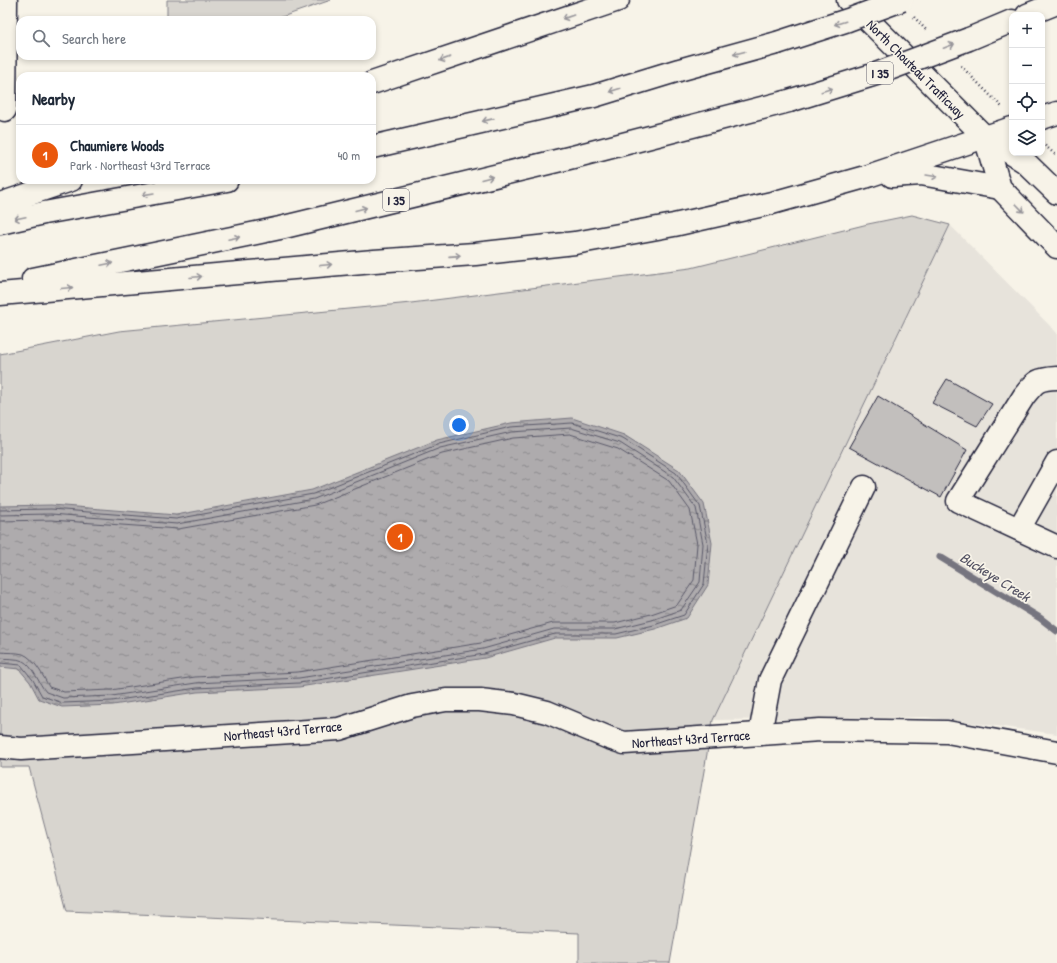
<!DOCTYPE html>
<html lang="en">
<head>
<meta charset="utf-8">
<style>
  :root { --surface:#fff; --page:#f2f2f3; --text:#1f2937; --muted:#747a83; --line:#e0e1e3; --accent:#ea580c }
  body { margin:0; font-family:"Patrick Hand",sans-serif; background:var(--page); color:var(--text) }
  .controls { position:absolute; right:12px; top:12px; display:grid; overflow:hidden; border-radius:8px; box-shadow:0 2px 6px #0003 }
  .controls button { width:36px; height:36px; display:grid; place-items:center; padding:0; border:0; border-bottom:1px solid var(--line); background:var(--surface); color:var(--text); font:20px sans-serif }
  .you { position:absolute; left:459px; top:425px; width:14px; height:14px; margin:-10px; border:3px solid #fff; border-radius:50%; background:#1a73e8; box-shadow:0 0 0 6px #1a73e833 }
  .badge { display:grid; place-items:center; width:26px; height:26px; border-radius:50%; background:var(--accent); color:#fff; font-size:13px; font-weight:700 }
  .pin { position:absolute; translate:-50% -50%; border:2px solid #fff; box-shadow:0 1px 4px #0006 }
  .list { margin:0; padding:0; list-style:none }
  h2 { display:flex; justify-content:space-between; align-items:center; height:52px; margin:0; padding:0 16px; font-size:17px }
  h2 small { font-size:13px; font-weight:400; color:var(--muted) }
  .list li { display:grid; grid-template-columns:26px 1fr auto; gap:12px; align-items:center; box-sizing:border-box; height:60px; padding:0 16px; border-top:1px solid var(--line) }
  .list b { display:block; font-size:15px; white-space:nowrap }
  .list p { margin:0; font-size:13px; white-space:nowrap; color:var(--muted) }
  .list em { font-size:13px; font-style:normal; color:var(--muted) }
  .icon { flex:none; width:22px; height:22px; fill:none; stroke:currentColor; stroke-width:2; stroke-linecap:round; stroke-linejoin:round }
  .map { position:relative; flex:none; width:1057px; height:963px; overflow:hidden }
  .search { position:absolute; background:var(--surface); box-shadow:0 2px 6px #0003; left:16px; top:16px; width:360px; height:44px; display:flex; align-items:center; gap:10px; box-sizing:border-box; padding:0 14px; border-radius:12px; color:var(--muted); font-size:15px }
  .panel { position:absolute; background:var(--surface); box-shadow:0 2px 6px #0003; left:16px; top:72px; width:360px; height:112px; border-radius:12px }
  .map>svg:first-child { display:block }
</style>
</head>
<body>
<div class="map">
<svg width="1057" height="963" viewBox="0 0 1057 963">
  <defs>
    <pattern id="water-ripples" width="26" height="14" patternUnits="userSpaceOnUse"><rect width="26" height="14" fill="#aeabad"/><path d="M2 4q2-2 4 0t4 0M15 11q2-2 4 0t4 0" fill="none" stroke="#8d8b8e"/></pattern>
  </defs>
  <rect width="100%" height="100%" fill="#f7f3e8"/>
  <filter id="ink" filterUnits="userSpaceOnUse"><feTurbulence type="fractalNoise" baseFrequency=".025" numOctaves="2"/><feDisplacementMap in="SourceGraphic" scale="8" xChannelSelector="R" yChannelSelector="G"/><feConvolveMatrix kernelMatrix="1 2 1 2 8 2 1 2 1" color-interpolation-filters="sRGB"/></filter>
  <g filter="url(#ink)">
    <polygon fill="#e7e3db" points="950,225 1057,333 1057,734 926,717 713,720"/>
    <g fill="#d8d5cf" stroke="#7d7c85">
      <polygon points="167,0 331,0 273,20 167,20"/>
      <polygon points="912,215 950,225 713,720 670,963 579,963 579,933 67,911 29,767 0,767 0,354 119,331 411,303 691,268 868,224"/>
    </g>
    <polygon fill="url(#water-ripples)" stroke="#76747f" points="572,418 624,435 679,470 704,504 712,543 708,585 687,618 655,629 617,638 555,638 485,658 299,687 197,692 113,705 62,707 39,699 30,682 19,669 0,667 0,506 51,505 176,515 312,490 437,440 511,423"/>
    <g fill="none" stroke-linecap="round" stroke-linejoin="round">
      <g stroke="#5a5969" stroke-width="1">
        <polyline points="0,510 51,509 176,519 313,494 439,444 511,427 572,423 623,439 676,473 700,506 708,544 704,584 684,615 654,625 616,634 555,634 484,654 299,683 197,688 112,701 63,703 42,696 33,680 21,665 0,663"/>
        <path d="M 0,515 L 51,514 L 177,524 L 314,499 L 440,448 L 512,432 L 571,428 L 620,443 L 673,477 L 696,508 L 703,544 L 700,582 L 681,610 L 652,620 L 615,629 L 554,629 L 483,649 L 299,678 L 196,683 L 112,696 L 63,698 L 46,692 C 39,684 33,666 23,661 C 17,658 7,659 0,658"/>
        <path d="M 0,521 L 51,520 L 178,529 L 315,505 L 442,454 L 513,438 L 570,434 L 618,449 L 669,481 L 690,510 L 697,544 L 694,580 L 677,605 L 651,614 L 615,623 L 553,623 L 481,643 L 298,672 L 195,677 L 111,690 L 64,692 L 49,687 C 44,677 34,658 23,654 C 16,652 7,653 0,652"/>
      </g>
      <polyline stroke="#76747f" stroke-width="7" points="940,557 1040,618 1057,631"/>
    </g>
    <g fill="#c2bfbd" stroke="#22223b">
      <polygon points="947,379 992,404 977,426 932,403"/>
      <polygon points="878,396 967,450 941,497 849,447"/>
    </g>
    <g fill="none" stroke-linecap="round" stroke-linejoin="round">
      <g stroke="#22223b" stroke-width="25">
        <g id="minor">
          <polyline points="5,110 6,0"/>
          <path d="M 1057,378 C 1037,379 1036,381 1024,396 L 958,501 L 1057,547"/>
          <polyline points="1019,529 1057,462"/>
          <polyline points="760,734 770,680 864,487"/>
          <polyline points="0,747 21,749 339,729 412,706 446,700 480,700 514,704 547,712 609,738 624,743 820,730 947,732 1057,752"/>
        </g>
      </g>
      <g stroke="#22223b" stroke-width="25">
        <g id="major">
          <polyline points="848,0 985,137 1025,162 1057,193"/>
          <polyline points="985,137 1000,188 1057,247"/>
        </g>
      </g>
      <g stroke="#22223b" stroke-width="25">
        <g id="highway">
          <polyline points="1027,15 1057,3"/>
          <polyline points="969,39 1012,21"/>
          <polyline points="372,83 618,0"/>
          <polyline points="1042,118 1057,113"/>
          <polyline points="372,147 594,96 679,70 777,43"/>
          <polyline points="892,176 921,174 1000,188"/>
          <polyline points="0,204 71,180"/>
          <polyline points="0,223 44,213 227,180"/>
          <polyline points="33,279 280,228 573,157 789,101"/>
          <polyline points="0,294 374,261 475,254 575,243 674,225 772,203 865,177 1012,128"/>
        </g>
      </g>
      <g stroke="#22223b" stroke-width="2.5" stroke-dasharray="1 3" stroke-linecap="butt">
        <polyline points="914,17 927,31"/>
        <polyline points="961,66 1003,108"/>
        <polyline points="1042,143 1057,156"/>
      </g>
      <use href="#minor" stroke="#f7f3e8" stroke-width="22"/>
      <use href="#major" stroke="#f7f3e8" stroke-width="22"/>
      <use href="#highway" stroke="#f7f3e8" stroke-width="22"/>
      <g stroke="#22223b" stroke-width="25" stroke-linecap="butt">
        <g id="highway-bridge">
          <polyline points="777,43 848,20 902,0"/>
          <polyline points="789,101 876,74 969,39"/>
        </g>
      </g>
      <use href="#highway-bridge" stroke="#f7f3e8" stroke-width="22"/>
    </g>
    <defs><path id="oneway-shaft" d="M-6 0H5M1.5-3L5.5 0L1.5 3" fill="none" stroke-width="1.6" stroke-linecap="round" stroke-linejoin="round"/></defs>
    <g stroke="#97959a">
      <use href="#oneway-shaft" transform="translate(568 17) rotate(161)"/>
      <use href="#oneway-shaft" transform="translate(840 23) rotate(163)"/>
      <use href="#oneway-shaft" transform="translate(949 46) rotate(-21)"/>
      <use href="#oneway-shaft" transform="translate(739 53) rotate(165)"/>
      <use href="#oneway-shaft" transform="translate(445 59) rotate(161)"/>
      <use href="#oneway-shaft" transform="translate(615 90) rotate(163)"/>
      <use href="#oneway-shaft" transform="translate(827 90) rotate(-17)"/>
      <use href="#oneway-shaft" transform="translate(488 120) rotate(167)"/>
      <use href="#oneway-shaft" transform="translate(932 176) rotate(9)"/>
      <use href="#oneway-shaft" transform="translate(487 178) rotate(-14)"/>
      <use href="#oneway-shaft" transform="translate(148 194) rotate(170)"/>
      <use href="#oneway-shaft" transform="translate(1020 208) rotate(46)"/>
      <use href="#oneway-shaft" transform="translate(361 209) rotate(-14)"/>
      <use href="#oneway-shaft" transform="translate(20 218) rotate(168)"/>
      <use href="#oneway-shaft" transform="translate(234 238) rotate(-12)"/>
      <use href="#oneway-shaft" transform="translate(455 256) rotate(-4)"/>
      <use href="#oneway-shaft" transform="translate(107 264) rotate(-12)"/>
      <use href="#oneway-shaft" transform="translate(326 265) rotate(-5)"/>
      <use href="#oneway-shaft" transform="translate(196 277) rotate(-5)"/>
      <use href="#oneway-shaft" transform="translate(67 288) rotate(-5)"/>
    </g>
  </g>
  <g text-anchor="middle" stroke-width="3.5" stroke-linejoin="round" paint-order="stroke">
    <g fill="#f7f3e8" stroke="#62616f" stroke-width="1">
      <rect x="867" y="62" width="26" height="22" rx="3"/>
      <rect x="383" y="189" width="26" height="22" rx="3"/>
    </g>
    <g font-size="13" font-weight="bold" fill="#22223b">
      <text x="880" y="78">I 35</text>
      <text x="396" y="205">I 35</text>
    </g>
    <g font-size="14" fill="#22223b" stroke="#f7f3e8">
      <text transform="translate(916 69) rotate(45)" y="5">North Chouteau Trafficway</text>
      <text transform="translate(283 731) rotate(-5)" y="5">Northeast 43rd Terrace</text>
      <text transform="translate(691 739) rotate(-4)" y="5">Northeast 43rd Terrace</text>
    </g>
    <g font-size="15" font-style="italic" fill="#535263" stroke="#f7f3e8">
      <text transform="translate(995 577) rotate(32)" y="5">Buckeye Creek</text>
    </g>
  </g>
</svg>
<div class="controls">
<button>+</button>
<button>−</button>
<button><svg class="icon" aria-label="locate" viewBox="0 0 24 24"><circle cx="12" cy="12" r="6"/><path d="M12 2v4M12 18v4M2 12h4M18 12h4"/></svg></button>
<button><svg class="icon" aria-label="layers" viewBox="0 0 24 24"><path d="M12 4l9 5-9 5-9-5zM3 14l9 5 9-5"/></svg></button>
</div>
<div class="you"></div>
<div class="pin badge" style="left:400px;top:537px">1</div>
<div class="search"><svg class="icon" aria-label="search" viewBox="0 0 24 24"><circle cx="10" cy="10" r="6"/><path d="M15 15l6 6"/></svg>Search here</div>
<section class="panel">
<h2>Nearby<small></small></h2>
<ul class="list">
<li><span class="badge">1</span><div><b>Chaumiere Woods</b><p>Park · Northeast 43rd Terrace</p></div><em>40 m</em></li>
</ul>
</section>
</div>
</body>
</html>
